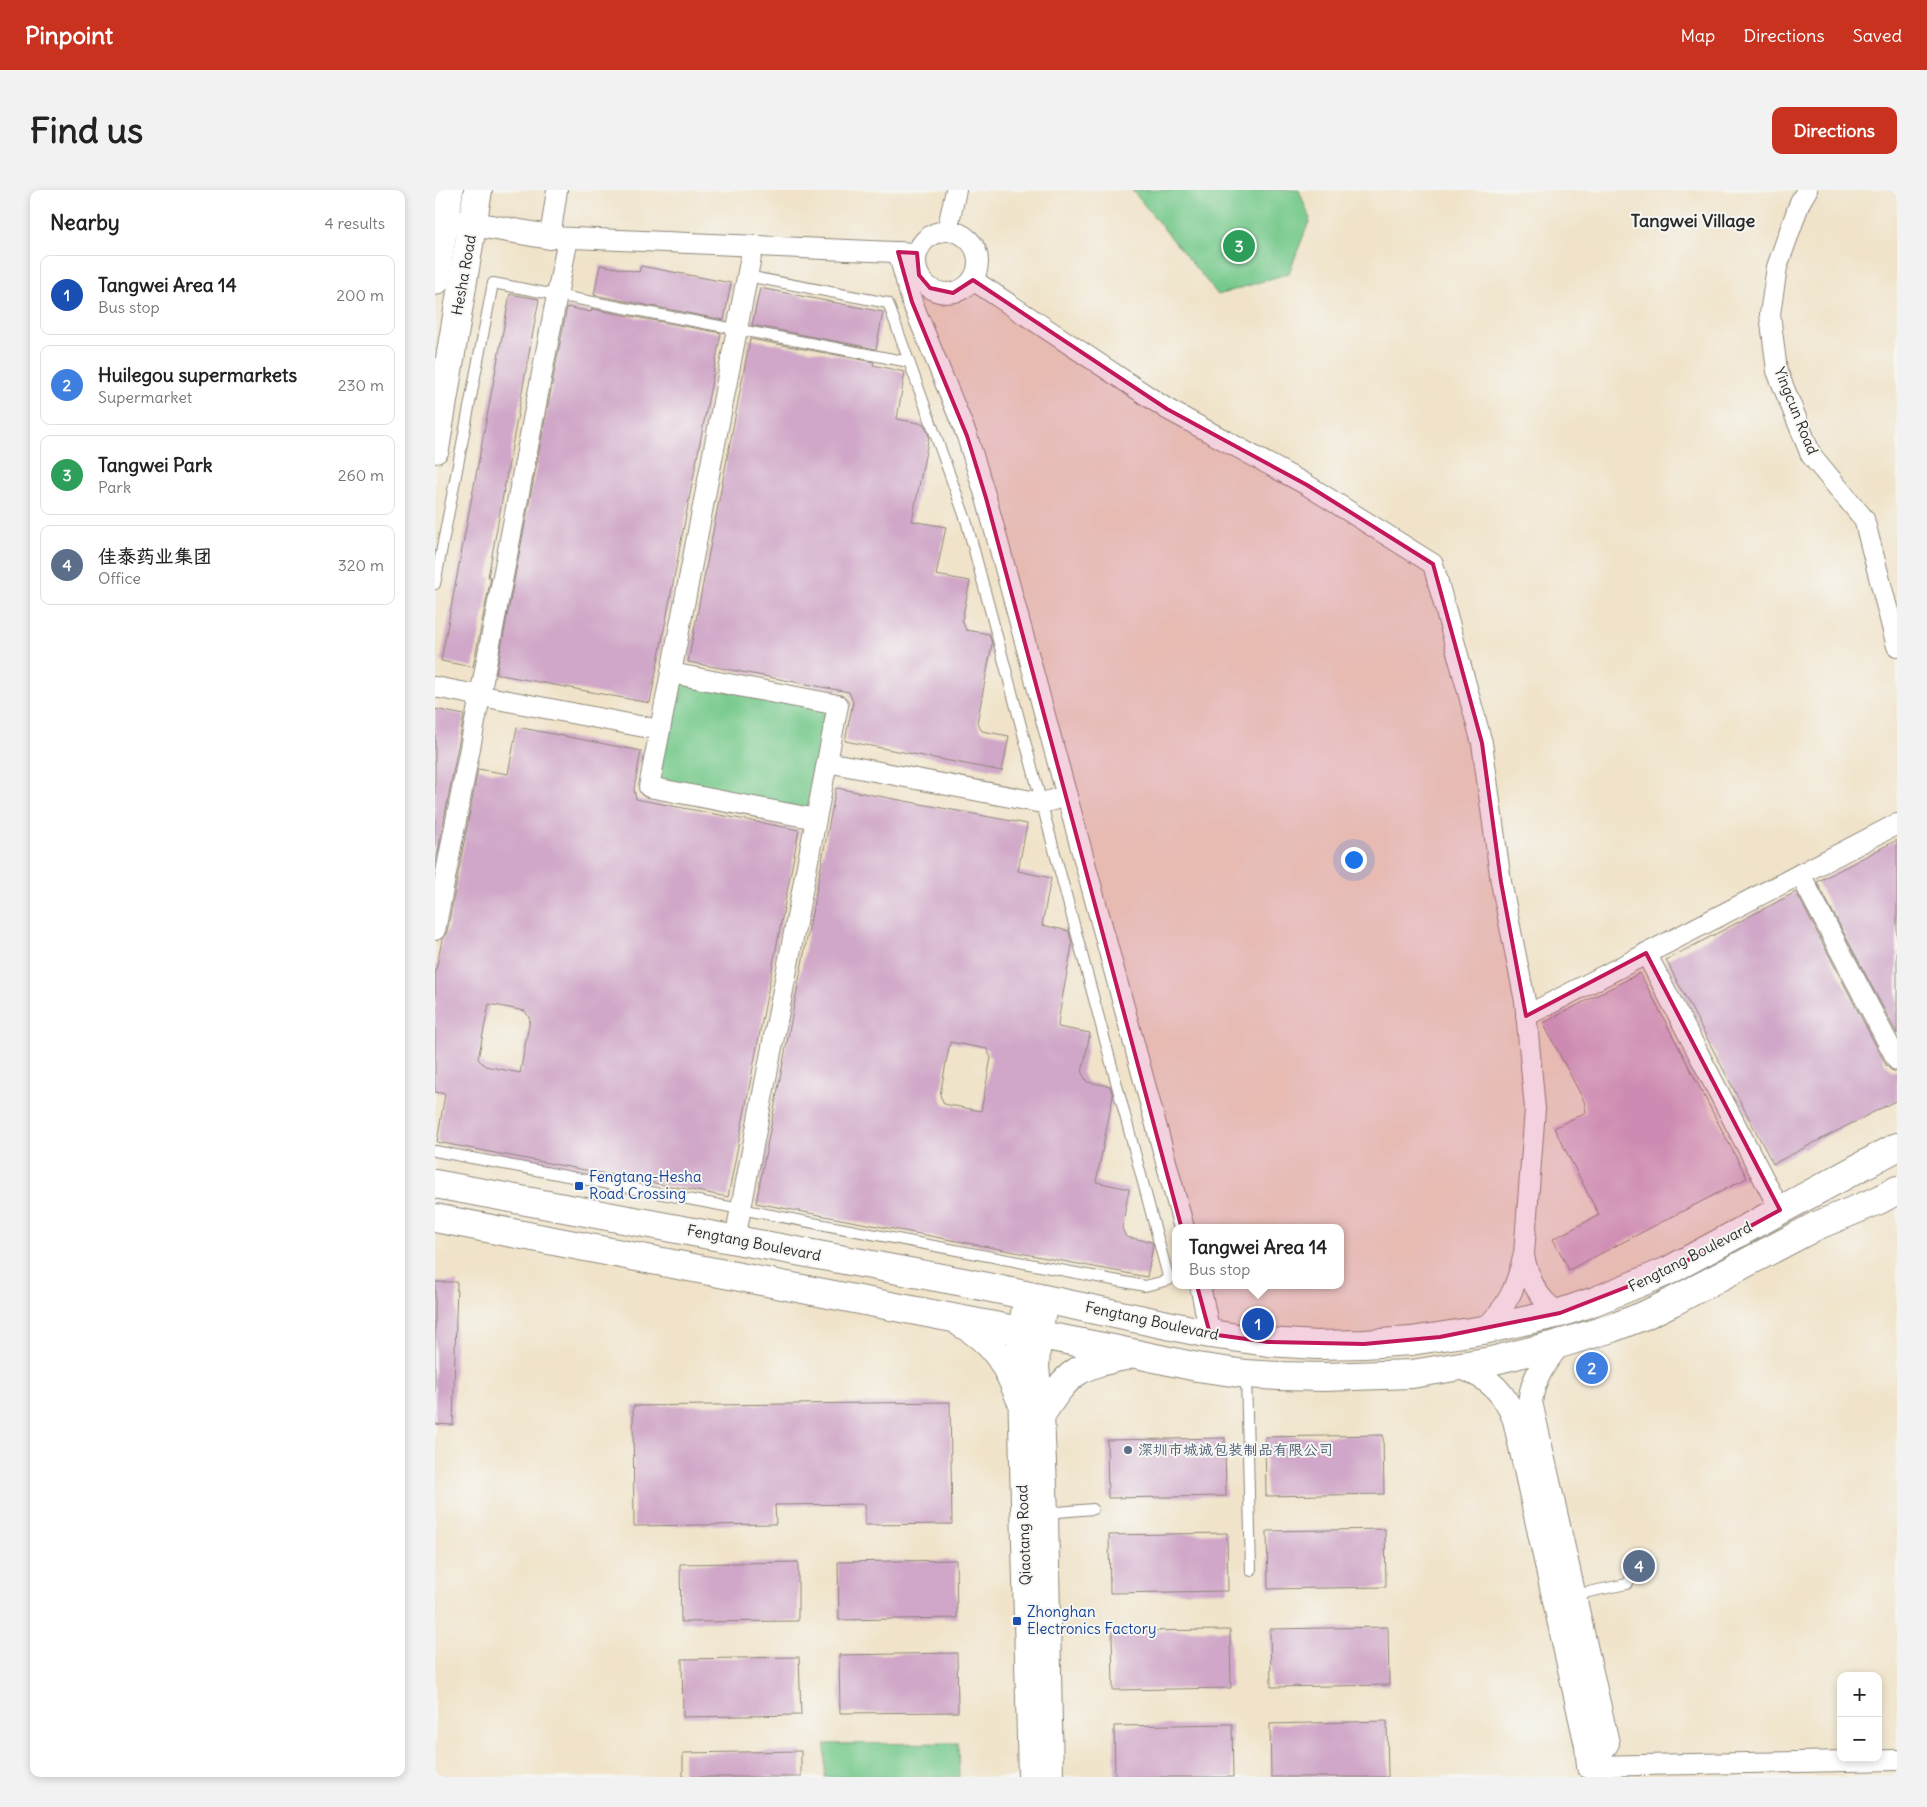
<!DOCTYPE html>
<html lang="en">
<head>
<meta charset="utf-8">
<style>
  :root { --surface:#fff; --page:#f2f2f2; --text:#222; --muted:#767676; --line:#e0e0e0; --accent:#c8321e }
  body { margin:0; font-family:Delius,"LXGW WenKai TC",sans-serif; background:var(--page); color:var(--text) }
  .controls { position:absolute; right:15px; bottom:15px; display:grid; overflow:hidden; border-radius:10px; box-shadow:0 2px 8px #0003 }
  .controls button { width:45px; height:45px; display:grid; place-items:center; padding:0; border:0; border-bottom:1px solid var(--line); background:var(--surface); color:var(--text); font:25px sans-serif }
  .you { position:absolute; left:918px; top:669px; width:18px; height:18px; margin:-12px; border:4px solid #fff; border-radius:50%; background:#1a73e8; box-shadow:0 0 0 8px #1a73e833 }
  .badge { display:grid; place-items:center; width:32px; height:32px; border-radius:50%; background:var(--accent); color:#fff; font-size:16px; font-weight:700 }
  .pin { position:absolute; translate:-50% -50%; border:2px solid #fff; box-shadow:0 1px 5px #0006 }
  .popup { position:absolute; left:737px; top:1034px; width:172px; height:65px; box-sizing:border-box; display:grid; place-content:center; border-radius:10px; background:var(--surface); filter:drop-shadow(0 1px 4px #0005); font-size:16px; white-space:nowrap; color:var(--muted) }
  .popup b { font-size:19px; color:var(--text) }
  .popup::after { content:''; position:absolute; left:50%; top:100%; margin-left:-10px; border:10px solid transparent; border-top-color:var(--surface) }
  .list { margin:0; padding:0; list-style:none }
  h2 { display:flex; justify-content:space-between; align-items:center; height:65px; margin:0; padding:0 20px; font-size:21px }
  h2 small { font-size:16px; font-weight:400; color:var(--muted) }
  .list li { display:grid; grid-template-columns:32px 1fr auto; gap:15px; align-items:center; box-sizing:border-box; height:80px; margin:0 10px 10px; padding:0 10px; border:1px solid var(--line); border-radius:10px }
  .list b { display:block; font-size:19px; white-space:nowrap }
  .list p { margin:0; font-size:16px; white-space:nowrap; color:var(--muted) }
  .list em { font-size:16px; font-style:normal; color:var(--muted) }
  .map { position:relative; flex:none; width:1462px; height:1587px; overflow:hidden; border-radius:10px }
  header { display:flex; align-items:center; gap:30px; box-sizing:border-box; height:70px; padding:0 25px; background:var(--accent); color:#fff }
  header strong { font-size:24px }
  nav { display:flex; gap:28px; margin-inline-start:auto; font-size:18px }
  .intro { display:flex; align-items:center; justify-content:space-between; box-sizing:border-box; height:120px; padding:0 30px }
  h1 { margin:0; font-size:35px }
  .button { padding:12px 22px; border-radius:10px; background:var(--accent); color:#fff; font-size:18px; font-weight:700 }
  main { display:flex; gap:30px; padding:0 30px }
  aside { flex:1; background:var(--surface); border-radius:10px; box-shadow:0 2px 8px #0003 }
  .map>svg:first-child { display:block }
</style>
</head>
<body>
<header>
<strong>Pinpoint</strong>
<nav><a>Map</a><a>Directions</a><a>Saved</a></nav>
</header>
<div class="intro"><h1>Find us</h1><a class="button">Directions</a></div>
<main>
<aside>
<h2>Nearby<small>4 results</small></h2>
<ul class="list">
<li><span class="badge" style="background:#1a4fb4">1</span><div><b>Tangwei Area 14</b><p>Bus stop</p></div><em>200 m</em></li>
<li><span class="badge" style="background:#3f7fe0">2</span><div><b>Huilegou supermarkets</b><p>Supermarket</p></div><em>230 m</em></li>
<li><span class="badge" style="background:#2e9e5b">3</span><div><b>Tangwei Park</b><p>Park</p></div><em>260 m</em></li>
<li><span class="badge" style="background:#5c6f8a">4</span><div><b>佳泰药业集团</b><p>Office</p></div><em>320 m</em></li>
</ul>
</aside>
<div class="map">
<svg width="1462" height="1587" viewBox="0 0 1462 1587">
  <rect width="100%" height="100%" fill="#f6f6f2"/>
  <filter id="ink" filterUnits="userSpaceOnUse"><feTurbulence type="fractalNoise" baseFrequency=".02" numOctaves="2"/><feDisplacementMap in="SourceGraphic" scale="10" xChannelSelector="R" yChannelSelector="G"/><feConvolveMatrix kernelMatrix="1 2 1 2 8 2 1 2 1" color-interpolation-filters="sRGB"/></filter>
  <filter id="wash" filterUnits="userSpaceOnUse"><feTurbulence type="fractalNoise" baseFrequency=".0096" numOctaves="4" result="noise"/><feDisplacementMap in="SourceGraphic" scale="20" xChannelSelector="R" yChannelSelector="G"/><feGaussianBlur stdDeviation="1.12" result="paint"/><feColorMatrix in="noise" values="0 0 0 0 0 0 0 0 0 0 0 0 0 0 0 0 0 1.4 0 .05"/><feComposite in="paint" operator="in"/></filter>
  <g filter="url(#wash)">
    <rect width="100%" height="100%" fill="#f0e3c9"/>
    <g fill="#76c98b" stroke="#507a5b">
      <polygon points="697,0 864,0 875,29 854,83 783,105"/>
      <polygon points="242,492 394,520 375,620 223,591"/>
      <polygon points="523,1553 524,1587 390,1587 390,1554"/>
    </g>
    <g id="blocks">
      <g fill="#d0a7c8" fill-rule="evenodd">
        <polygon points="165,75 204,82 206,76 296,93 289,130 159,105"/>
        <polygon points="325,98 448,122 441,159 317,135"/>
        <polygon points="75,104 104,109 53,387 56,387 38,477 6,471"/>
        <polygon points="132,117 156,122 157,119 286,143 215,513 61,484"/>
        <polygon points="315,149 439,172 438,175 470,182 462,229 489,234 494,246 477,331 511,337 501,385 535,391 527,430 531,440 554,444 557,454 542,533 547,541 574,546 567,581 410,551 418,512 414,502 253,472"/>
        <polygon points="0,519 29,525 0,677"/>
        <path d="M 82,537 L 206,561 L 199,599 L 201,609 L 364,640 L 293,1007 L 2,952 L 10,904 L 0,902 L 0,784 L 5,760 L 7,749 L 12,742 L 43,579 L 73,584 ZM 54,814 L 90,821 L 95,829 L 85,883 L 50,876 L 43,869 Z"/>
        <path d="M 401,598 L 592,634 L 583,681 L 616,688 L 607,735 L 634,741 L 637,755 L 624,826 L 623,837 L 655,843 L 647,883 L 652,892 L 675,896 L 678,906 L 661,992 L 694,999 L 687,1038 L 691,1047 L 717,1052 L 718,1056 L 712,1087 L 321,1013 ZM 515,852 L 552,859 L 556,868 L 546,921 L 509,914 L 505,905 Z"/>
        <polygon points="1462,650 1462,844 1382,692"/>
        <polygon points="1361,702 1451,875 1456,880 1462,882 1462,910 1338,974 1231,770"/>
        <polygon points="1205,783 1312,988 1134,1080 1118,1049 1164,1025 1119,938 1151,922 1149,911 1108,833"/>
        <polygon points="0,1092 22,1092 18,1235 0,1234"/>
        <polygon points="515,1212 517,1334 430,1335 430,1314 340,1315 341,1334 199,1336 198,1216"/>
        <polygon points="948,1245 949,1304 831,1306 830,1247"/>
        <polygon points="790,1248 791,1306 673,1308 672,1250"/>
        <polygon points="950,1339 951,1397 833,1399 832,1341"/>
        <polygon points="792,1343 793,1401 675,1403 674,1345"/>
        <polygon points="521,1370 522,1428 404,1430 403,1372"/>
        <polygon points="363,1372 363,1431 246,1432 245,1374"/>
        <polygon points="953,1437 954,1495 836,1497 835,1439"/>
        <polygon points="795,1440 796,1498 678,1500 677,1441"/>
        <polygon points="522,1463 523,1522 405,1523 404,1465"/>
        <polygon points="364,1467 366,1525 248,1527 247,1469"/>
        <polygon points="952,1531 953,1587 836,1587 835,1534"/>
        <polygon points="797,1534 798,1587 680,1587 679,1536"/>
        <polygon points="366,1561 366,1587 248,1587 248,1563"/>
      </g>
    </g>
  </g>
  <g filter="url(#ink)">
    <use href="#blocks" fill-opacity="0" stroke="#8e877a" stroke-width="1"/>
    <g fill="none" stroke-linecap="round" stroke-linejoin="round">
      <g stroke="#8e877a" stroke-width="12">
        <g id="service">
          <polyline points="0,394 58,93 474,172"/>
          <polyline points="0,961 710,1096 734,1090 531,330 453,113 312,86"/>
          <polyline points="811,1185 816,1381"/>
          <polyline points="611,1323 658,1319"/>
          <polyline points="1139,1405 1192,1394 1204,1376"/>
        </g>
      </g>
      <g stroke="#8e877a" stroke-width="22">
        <g id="minor">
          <polyline points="122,0 115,47 482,63"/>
          <polyline points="1372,0 1365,12 1342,77 1335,124 1342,181 1376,265 1429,329 1462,456"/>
          <polyline points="512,41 521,0"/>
          <circle cx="512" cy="72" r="31"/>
          <polyline points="318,56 214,597 381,629"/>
          <polyline points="463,62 477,112 532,246 551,308 749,1038"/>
          <path d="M 538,90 L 732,219 L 872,295 L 998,374 L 1047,553 L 1066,692 L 1090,811 L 1100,919 L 1089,1064 C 1080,1100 1074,1114 1048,1140"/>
          <polyline points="236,483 403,515 300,1049"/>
          <polyline points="0,497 225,540"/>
          <polyline points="392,572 607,613 632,606"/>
          <polyline points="1365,684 1462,870"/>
          <polyline points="0,740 133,48"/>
          <polyline points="1211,763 1345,1020"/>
          <polyline points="1091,826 1462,634"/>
          <path d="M 1089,1066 C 1095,1091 1103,1110 1125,1123"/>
          <polyline points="765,1095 775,1144"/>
          <polyline points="1154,1576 1462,1570"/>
        </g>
      </g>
      <g stroke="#8e877a" stroke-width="26">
        <g id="tertiary">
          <polyline points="19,33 38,34 115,47"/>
          <polyline points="591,1104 585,1142 584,1156 595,1587"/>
          <polyline points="612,1108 604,1146 602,1177 607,1223 611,1323 616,1587"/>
          <path d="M 1124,1154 C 1109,1172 1098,1188 1095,1212 L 1172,1553 L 1154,1576"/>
          <path d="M 1027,1177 C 1055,1189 1069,1201 1080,1230 L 1152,1556 L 1154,1576"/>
        </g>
      </g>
      <g stroke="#8e877a" stroke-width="30">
        <g id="secondary">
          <polyline points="0,91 14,0"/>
          <polyline points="0,259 43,0"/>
        </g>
      </g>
      <g stroke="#8e877a" stroke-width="30">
        <g id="primary">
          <polyline points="0,994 528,1092 775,1144 833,1152 882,1155 929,1154 976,1151 1048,1140 1125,1123 1160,1111 1233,1081 1462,957"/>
          <polyline points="0,1028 678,1159 762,1177 811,1184 844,1186 889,1187 977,1184 1056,1171 1124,1154 1177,1138 1208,1126 1237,1112 1381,1036 1444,1010 1462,1000"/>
          <path d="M 526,1133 C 560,1152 571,1173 585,1208"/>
          <path d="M 607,1223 C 634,1182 641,1176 690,1166"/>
        </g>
      </g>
      <use href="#service" stroke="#fff" stroke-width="10"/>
      <use href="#minor" stroke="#fff" stroke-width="20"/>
      <use href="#tertiary" stroke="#fff" stroke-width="24"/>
      <use href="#secondary" stroke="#fff" stroke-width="28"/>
      <use href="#primary" stroke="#fff" stroke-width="28"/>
    </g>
  </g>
  <path fill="#c2185b" fill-opacity="0.2" stroke="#c2185b" stroke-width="4" stroke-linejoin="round" d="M 463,62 L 482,63 L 484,85 L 495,98 L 518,103 L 538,90 L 732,219 L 872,295 L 998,374 L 1047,553 L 1066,692 L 1091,826 L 1211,763 L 1345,1020 L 1233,1081 L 1125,1123 L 1005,1147 L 929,1154 L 833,1152 L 775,1144 L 551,308 L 532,246 L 477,112 Z"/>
  <g fill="#1a4fb4" stroke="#f6f6f2" stroke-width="2">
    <rect x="139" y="991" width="10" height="10" rx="2.5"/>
    <rect x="577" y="1426" width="10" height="10" rx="2.5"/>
  </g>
  <circle fill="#5c6f8a" stroke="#f6f6f2" stroke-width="2" cx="693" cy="1260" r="5"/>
  <g text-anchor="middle" stroke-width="4" stroke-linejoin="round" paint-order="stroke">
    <g font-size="15" fill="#2b2b2b" stroke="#f6f6f2">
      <text transform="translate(29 85) rotate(-80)" y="5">Hesha Road</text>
      <text transform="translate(1361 221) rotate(68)" y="5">Yingcun Road</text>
      <text transform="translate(319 1053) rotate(11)" y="5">Fengtang Boulevard</text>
      <text transform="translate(1255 1067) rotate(-27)" y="5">Fengtang Boulevard</text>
      <text transform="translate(717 1131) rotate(12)" y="5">Fengtang Boulevard</text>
      <text transform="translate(589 1345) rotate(-92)" y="5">Qiaotang Road</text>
    </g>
    <g font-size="15" fill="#164399" stroke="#f6f6f2" text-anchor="start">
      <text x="154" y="992">Fengtang-Hesha<tspan x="154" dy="17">Road Crossing</tspan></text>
      <text x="592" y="1427">Zhonghan<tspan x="592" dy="17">Electronics Factory</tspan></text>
    </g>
    <g font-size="15" fill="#4e5e75" stroke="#f6f6f2" text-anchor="start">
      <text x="703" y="1265">深圳市城诚包装制品有限公司</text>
    </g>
    <g font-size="18" font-weight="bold" fill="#2b2b2b" stroke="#f6f6f2">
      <text x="1258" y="37">Tangwei Village</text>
    </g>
  </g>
</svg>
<div class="controls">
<button>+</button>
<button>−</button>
</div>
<div class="you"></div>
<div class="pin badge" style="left:823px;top:1134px;background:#1a4fb4">1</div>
<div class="popup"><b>Tangwei Area 14</b>Bus stop</div>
<div class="pin badge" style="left:1157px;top:1178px;background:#3f7fe0">2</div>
<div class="pin badge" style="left:804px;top:56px;background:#2e9e5b">3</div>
<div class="pin badge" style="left:1204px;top:1376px;background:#5c6f8a">4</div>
</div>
</main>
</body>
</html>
